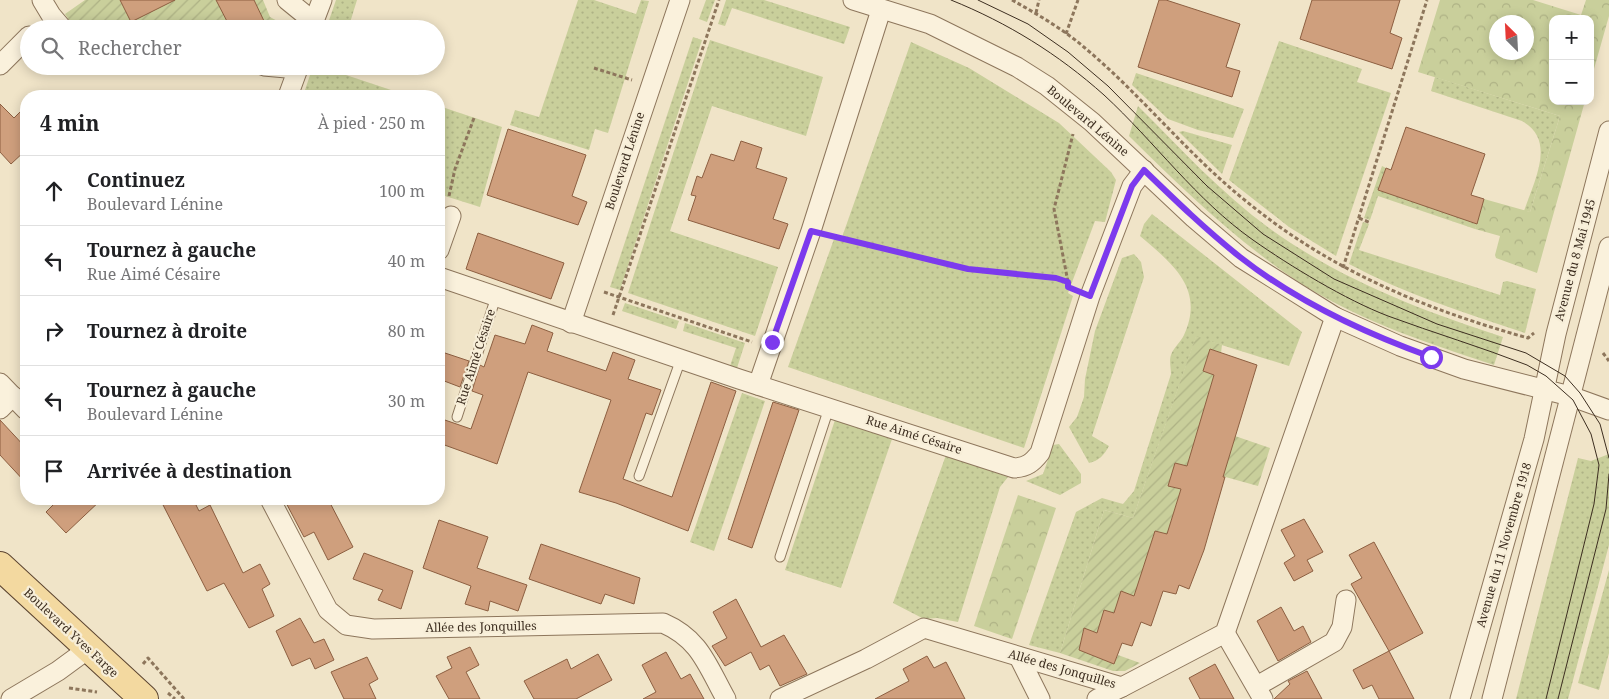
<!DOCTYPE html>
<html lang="fr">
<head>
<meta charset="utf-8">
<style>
  :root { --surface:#fff; --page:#f2f2f2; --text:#202124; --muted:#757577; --line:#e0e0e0 }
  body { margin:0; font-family:"Noto Serif",serif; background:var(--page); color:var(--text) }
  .controls { position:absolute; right:15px; top:15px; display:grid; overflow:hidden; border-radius:10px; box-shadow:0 2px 12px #0003 }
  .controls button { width:45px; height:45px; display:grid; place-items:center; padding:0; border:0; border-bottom:1px solid var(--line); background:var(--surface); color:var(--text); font:25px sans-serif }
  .compass { position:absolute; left:1489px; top:15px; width:45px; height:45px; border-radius:50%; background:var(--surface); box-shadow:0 2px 12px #0003; rotate:336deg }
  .stop { position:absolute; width:15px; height:15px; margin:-11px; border:4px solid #7c3aed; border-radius:50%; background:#fff }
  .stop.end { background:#7c3aed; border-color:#fff; box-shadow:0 1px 5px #0008 }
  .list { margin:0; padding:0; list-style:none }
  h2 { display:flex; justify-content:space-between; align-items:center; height:65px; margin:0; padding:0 20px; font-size:21px }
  h2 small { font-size:16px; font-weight:400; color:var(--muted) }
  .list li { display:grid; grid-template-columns:32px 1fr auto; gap:15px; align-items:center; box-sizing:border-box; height:70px; padding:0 20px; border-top:1px solid var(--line) }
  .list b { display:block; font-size:19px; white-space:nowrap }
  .list p { margin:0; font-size:16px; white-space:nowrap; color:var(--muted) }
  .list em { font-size:16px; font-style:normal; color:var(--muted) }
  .icon { flex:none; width:28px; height:28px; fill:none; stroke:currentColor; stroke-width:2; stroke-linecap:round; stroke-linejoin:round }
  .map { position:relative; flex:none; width:1609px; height:699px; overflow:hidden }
  .search { position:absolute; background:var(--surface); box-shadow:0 2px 12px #0003; left:20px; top:20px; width:425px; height:55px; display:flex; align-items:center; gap:12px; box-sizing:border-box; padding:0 18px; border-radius:28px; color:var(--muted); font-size:19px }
  .panel { position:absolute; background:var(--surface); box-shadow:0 2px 12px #0003; left:20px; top:90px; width:425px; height:415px; border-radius:20px }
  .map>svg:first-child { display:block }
</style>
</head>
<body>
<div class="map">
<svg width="1609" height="699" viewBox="0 0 1609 699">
  <defs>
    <pattern id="grass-dots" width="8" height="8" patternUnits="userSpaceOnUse" patternTransform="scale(1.25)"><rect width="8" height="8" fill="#c9cf9b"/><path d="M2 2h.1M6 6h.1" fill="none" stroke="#aeb285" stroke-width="1.8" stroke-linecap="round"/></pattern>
    <pattern id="forest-crowns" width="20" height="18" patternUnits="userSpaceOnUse" patternTransform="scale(1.25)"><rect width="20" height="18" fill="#c9cf9b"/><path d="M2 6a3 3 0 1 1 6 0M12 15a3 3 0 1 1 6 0" fill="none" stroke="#aeb285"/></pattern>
    <pattern id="garden-furrows" width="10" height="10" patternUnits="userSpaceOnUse" patternTransform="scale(1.25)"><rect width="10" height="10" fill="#c9cf9b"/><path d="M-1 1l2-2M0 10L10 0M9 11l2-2" fill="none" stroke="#aeb285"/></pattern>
  </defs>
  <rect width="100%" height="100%" fill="#f0e4c8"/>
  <g fill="url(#grass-dots)">
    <polygon points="336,0 357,0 348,29 326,29"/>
    <polygon points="578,0 594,0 636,14 641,0 649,1 608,133 595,129 589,150 510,125 515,110 539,117"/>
    <polygon points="706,0 715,0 707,22 699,19"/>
    <polygon points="726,0 764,0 850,27 844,44 732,8 725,26 718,24"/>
    <polygon points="693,37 702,40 620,290 610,287"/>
    <polygon points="710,40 823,77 806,136 712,106 670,231 778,267 755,336 628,293"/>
    <polygon points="1279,41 1362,69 1357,82 1391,93 1336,256 1289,227 1229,180"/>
    <polygon points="911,42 969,68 1059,123 1111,172 1116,180 1105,222 1095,221 1068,293 1073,296 1024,448 788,367 834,239 841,240"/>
    <polygon points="313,66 336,66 334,71 409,96 303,96"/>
    <polygon points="1136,73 1244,109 1233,138 1198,130 1168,119 1132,85"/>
    <path d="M 1435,77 L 1560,116 L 1530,212 L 1524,211 C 1534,181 1557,140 1522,121 L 1431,91 Z"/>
    <polygon points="439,106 502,127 480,207 445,196 439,214"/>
    <path d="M 1138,106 C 1180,148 1221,193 1269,228 C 1341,280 1420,310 1503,337 L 1494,365 C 1430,344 1363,322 1305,286 C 1239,244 1185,191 1129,136 Z"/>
    <polygon points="1183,131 1232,145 1222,174 1179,132"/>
    <polygon points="1382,166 1386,168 1379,190 1477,224 1475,229 1378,196 1370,220 1364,218"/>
    <path d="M 1152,214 L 1302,332 L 1289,366 L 1196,337 L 1133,518 L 1104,510 L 1060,653 L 1029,645 L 1076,512 L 1102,498 L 1123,504 L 1134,491 L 1171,374 C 1171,369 1169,360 1171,355 C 1173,348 1181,342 1184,335 C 1205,289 1173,264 1140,236 L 1144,224 Z"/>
    <path d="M 1363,222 L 1369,224 L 1359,250 L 1500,295 L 1503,282 L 1507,281 L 1536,289 L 1525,333 C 1465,313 1405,294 1349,264 Z"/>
    <path d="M 1134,254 L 1141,262 L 1144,277 L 1092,436 L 1109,446 C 1104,455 1099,461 1089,463 L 1069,427 L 1077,417 L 1084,397 L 1085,379 L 1095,331 L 1122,258 Z"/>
    <polygon points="625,303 679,321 676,329 622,311"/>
    <polygon points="685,323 745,343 737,368 730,366 736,348 683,331"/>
    <polygon points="742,393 765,401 714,551 690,542"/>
    <polygon points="836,417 892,439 841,588 785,570"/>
    <polygon points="1059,444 1081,474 1081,483 1060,495 1026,481 1043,474 1053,445"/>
    <polygon points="1609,454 1609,545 1568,699 1516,699 1578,458 1591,461"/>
    <polygon points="946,455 1008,477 1000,487 958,622 937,618 924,619 893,603"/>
    <polygon points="1609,570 1609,653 1599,690 1578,683"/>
  </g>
  <g fill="url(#forest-crowns)" fill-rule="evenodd">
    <path d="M 1440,0 L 1533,0 L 1581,15 L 1586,0 L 1609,0 L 1609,16 L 1590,83 L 1590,19 L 1553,19 L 1553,101 L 1585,101 L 1537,273 L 1496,258 L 1495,255 L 1500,236 L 1475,229 L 1484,199 L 1530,212 L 1560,116 L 1418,72 ZM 1496,22 L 1526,22 L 1526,52 L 1496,52 Z"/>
    <polygon points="1018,495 1056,508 1012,639 974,626"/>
  </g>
  <g fill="url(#garden-furrows)">
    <polygon points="85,0 120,0 131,22 153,0 217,0 231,29 75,29 65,14"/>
    <polygon points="254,0 263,0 270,17 281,23 287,29 249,29 264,21"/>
    <polygon points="1196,336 1222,345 1221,353 1210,349 1203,371 1214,375 1195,440 1231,451 1235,436 1270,448 1258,486 1175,463 1168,486 1181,489 1167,534 1155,531 1135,596 1121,592 1114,613 1104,610 1097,633 1084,629 1079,650 1114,664 1118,655 1140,663 1125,671 1113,671 1060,653 1104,510 1133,518"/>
  </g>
  <g fill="#cf9f7d" stroke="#8d5f41">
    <polygon points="120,0 175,0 131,22"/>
    <polygon points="216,0 254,0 264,21 249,29 231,29"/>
    <polygon points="1159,0 1166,0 1240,24 1226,67 1240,71 1232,97 1138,67"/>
    <polygon points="1312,0 1400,0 1390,33 1402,38 1392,69 1300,39"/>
    <polygon points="0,104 14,118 26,106 26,150 11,164 0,152"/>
    <polygon points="1406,127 1485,154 1471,195 1484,199 1477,224 1378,190 1386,168 1391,170"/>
    <polygon points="508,129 586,155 572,196 587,202 578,225 487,195"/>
    <polygon points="741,141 762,148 756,168 787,178 773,219 788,224 779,249 688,220 696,196 691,195 697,176 702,178 711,154 734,161"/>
    <polygon points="478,233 564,263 551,299 466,269"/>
    <polygon points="532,325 553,333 547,351 606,371 613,352 635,360 628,379 661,390 652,415 646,413 623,479 672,497 711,382 736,391 688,531 616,503 579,492 611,400 528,372 497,464 439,443 439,418 471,429 483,395 472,391 480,365 484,367 495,335 525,344"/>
    <polygon points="1210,349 1257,365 1223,477 1225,477 1204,550 1189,589 1179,585 1176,594 1163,591 1151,626 1141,622 1132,646 1122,643 1114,664 1079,650 1084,628 1097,633 1104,610 1114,613 1121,591 1134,596 1155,531 1167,534 1181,489 1168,486 1175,463 1187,466 1214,375 1203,371"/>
    <polygon points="439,351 469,361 460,387 439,379"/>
    <polygon points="773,402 799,410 752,548 728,539"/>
    <polygon points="0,420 26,448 26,483 0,455"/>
    <polygon points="59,499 102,499 66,533 46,512"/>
    <polygon points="160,499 193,499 199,511 210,505 243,573 260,564 270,584 262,589 274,616 249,628 224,583 207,591"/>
    <polygon points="284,499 328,499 353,547 328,560 314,532 304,537"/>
    <polygon points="1304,519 1323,552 1307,560 1313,571 1294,581 1284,563 1295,556 1281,530"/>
    <polygon points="439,520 488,537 477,568 527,585 518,611 490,601 488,611 465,604 471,586 423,568"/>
    <polygon points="1374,542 1423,633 1389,651 1414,699 1379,699 1372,685 1363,689 1353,670 1389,651 1351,584 1362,578 1349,555"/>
    <polygon points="541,544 640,578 634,604 605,594 601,604 529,579"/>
    <polygon points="364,553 413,571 401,609 378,600 383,590 353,579"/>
    <polygon points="736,599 761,647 784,635 807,674 780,686 769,665 760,670 751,652 725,666 712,646 727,638 713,612"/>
    <polygon points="1281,607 1294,631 1303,626 1311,642 1278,661 1257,621"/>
    <polygon points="300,618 314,643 324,639 334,660 315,669 310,658 292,666 276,631"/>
    <polygon points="470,647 479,665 466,672 480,699 449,699 436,676 452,668 447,657"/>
    <polygon points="666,652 681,679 690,674 704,699 643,699 656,692 642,665"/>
    <polygon points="598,654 612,680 576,699 534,699 524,681 567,659 571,669"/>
    <polygon points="927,656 934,668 946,662 965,699 875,699 909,681 903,669"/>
    <polygon points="367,657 378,679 369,684 376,699 344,699 331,672"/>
    <polygon points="1215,664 1234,699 1200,699 1189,678"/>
    <polygon points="1307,671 1322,699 1274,699 1290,684 1288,681"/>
  </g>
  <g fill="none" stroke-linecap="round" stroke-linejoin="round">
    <g stroke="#8d765c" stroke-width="11">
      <g id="lane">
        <polyline points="457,417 496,297"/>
        <polyline points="639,476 681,359"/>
        <polyline points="780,557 829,408"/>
      </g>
    </g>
    <g stroke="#8d765c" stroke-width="21">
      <g id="street">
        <polyline points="42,0 51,15 63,29"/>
        <polyline points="287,0 314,22"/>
        <polyline points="853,0 930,24 1017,67 1047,86 1092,122 1194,218 1241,258 1335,317 1400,346 1464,369 1570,396 1609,410"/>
        <polyline points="311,29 322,0"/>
        <polyline points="0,65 29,36"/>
        <polyline points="264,66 298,69"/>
        <polyline points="288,96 299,66"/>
        <polyline points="439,250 451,216"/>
        <path d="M 439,277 L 739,379 L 1014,468 C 1027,467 1032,463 1040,453 L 1090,296 L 1132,186 L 1144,170"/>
        <polyline points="571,323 680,0"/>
        <polyline points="0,383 26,410"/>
        <polyline points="758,385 811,231 881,10"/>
        <polyline points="0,409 13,396"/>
        <path d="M 270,499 L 328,610 L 346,625 L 373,629 L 663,623 C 700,639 707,665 726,699"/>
        <polyline points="1225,633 1263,699"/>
        <polyline points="1019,657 1040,699"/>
        <polyline points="1257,686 1334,642 1342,627 1346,600"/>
        <polyline points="11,699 58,671 88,649"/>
        <polyline points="780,699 866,659 924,628 1122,687 1225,633 1335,317"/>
        <polyline points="1097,699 1122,687"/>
        <polyline points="1460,699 1534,439 1556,334 1609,131"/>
        <polyline points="1492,699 1609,247"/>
      </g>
    </g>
    <g stroke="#5b4430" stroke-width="30">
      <polyline id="primary" points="0,566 144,699"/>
    </g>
    <g stroke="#8d765c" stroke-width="3" stroke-dasharray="4 2.5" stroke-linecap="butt">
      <path d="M 1012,0 C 1037,14 1063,29 1085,48 C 1140,94 1186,152 1241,197 C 1327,269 1421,308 1528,338 L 1534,333"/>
      <polyline points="1036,13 1039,0"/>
      <polyline points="1066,34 1078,0"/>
      <polyline points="594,68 632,80"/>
      <polyline points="449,196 455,169 474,118"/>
      <polyline points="1359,218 1371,223"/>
      <polyline points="831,236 968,269 1056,278 1068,282 1068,287 1072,289"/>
      <polyline points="1343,268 1427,0"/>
      <polyline points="1068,282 1054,209 1073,134"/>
      <polyline points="604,292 752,342"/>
      <polyline points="613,315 719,0"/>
      <polyline points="1603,353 1609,361"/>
      <polyline points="143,664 148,658 184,699"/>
      <polyline points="69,688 97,692"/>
      <polyline points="168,693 175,699"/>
    </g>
    <use href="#lane" stroke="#faf1dc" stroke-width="9"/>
    <use href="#street" stroke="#faf1dc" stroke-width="19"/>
    <use href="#primary" stroke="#f3d9a0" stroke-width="28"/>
    <g stroke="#3d2e20" stroke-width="1">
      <path d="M 951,0 C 1008,23 1058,54 1104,95 C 1155,142 1196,200 1253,240 C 1290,266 1346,300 1388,316 C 1434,333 1481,347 1527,365 L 1546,376 L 1573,400 L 1591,434 L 1599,465 L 1594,504 L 1546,699"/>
      <polyline points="978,0 1028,24 1068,52 1108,86 1207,186 1263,234 1334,279 1437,324 1526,353 1565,376 1580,393 1600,424 1609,458"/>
      <polyline points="1558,699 1606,509 1609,474"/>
    </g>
  </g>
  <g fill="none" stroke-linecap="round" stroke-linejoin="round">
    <path stroke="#7c3aed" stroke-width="6" d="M 772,342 L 811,231 L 968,269 L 1056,278 L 1068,282 L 1068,287 L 1090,296 L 1132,186 L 1144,170 C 1175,200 1206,230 1240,257 C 1296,301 1364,333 1431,357"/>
  </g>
  <g text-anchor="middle" stroke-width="4.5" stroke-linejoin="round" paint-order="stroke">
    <g font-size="12" fill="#3d2e20" stroke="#f7eed8">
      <text transform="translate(1088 121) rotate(40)" y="4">Boulevard Lénine</text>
      <text transform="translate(625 161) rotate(-72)" y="4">Boulevard Lénine</text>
      <text transform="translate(1575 260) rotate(-75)" y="4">Avenue du 8 Mai 1945</text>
      <text transform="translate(476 357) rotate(-72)" y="4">Rue Aimé Césaire</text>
      <text transform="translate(914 435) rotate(18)" y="4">Rue Aimé Césaire</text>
      <text transform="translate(1504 545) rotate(-74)" y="4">Avenue du 11 Novembre 1918</text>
      <text transform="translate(481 627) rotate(-1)" y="4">Allée des Jonquilles</text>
      <text transform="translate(71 633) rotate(43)" y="4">Boulevard Yves Farge</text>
      <text transform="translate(1062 669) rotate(16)" y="4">Allée des Jonquilles</text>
    </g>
  </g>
</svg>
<div class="controls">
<button>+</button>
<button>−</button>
</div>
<svg class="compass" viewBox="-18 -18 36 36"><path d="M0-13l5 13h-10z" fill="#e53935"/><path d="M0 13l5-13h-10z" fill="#757577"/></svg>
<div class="stop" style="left:1431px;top:357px"></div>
<div class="stop end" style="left:772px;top:342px"></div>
<div class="search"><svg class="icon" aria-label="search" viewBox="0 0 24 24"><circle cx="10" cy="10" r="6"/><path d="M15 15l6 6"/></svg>Rechercher</div>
<section class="panel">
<h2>4 min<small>À pied · 250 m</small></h2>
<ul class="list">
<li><svg class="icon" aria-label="ahead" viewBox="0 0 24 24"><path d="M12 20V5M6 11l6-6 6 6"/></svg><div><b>Continuez</b><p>Boulevard Lénine</p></div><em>100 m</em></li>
<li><svg class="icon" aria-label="left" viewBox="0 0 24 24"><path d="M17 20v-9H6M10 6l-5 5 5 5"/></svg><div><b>Tournez à gauche</b><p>Rue Aimé Césaire</p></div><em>40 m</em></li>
<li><svg class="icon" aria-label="right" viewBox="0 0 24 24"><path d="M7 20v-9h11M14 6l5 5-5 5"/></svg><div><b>Tournez à droite</b></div><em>80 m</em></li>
<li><svg class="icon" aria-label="left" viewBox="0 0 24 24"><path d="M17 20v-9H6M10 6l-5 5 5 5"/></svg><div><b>Tournez à gauche</b><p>Boulevard Lénine</p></div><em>30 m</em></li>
<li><svg class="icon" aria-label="arrive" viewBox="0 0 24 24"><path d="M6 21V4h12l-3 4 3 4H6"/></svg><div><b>Arrivée à destination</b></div></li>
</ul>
</section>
</div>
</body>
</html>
